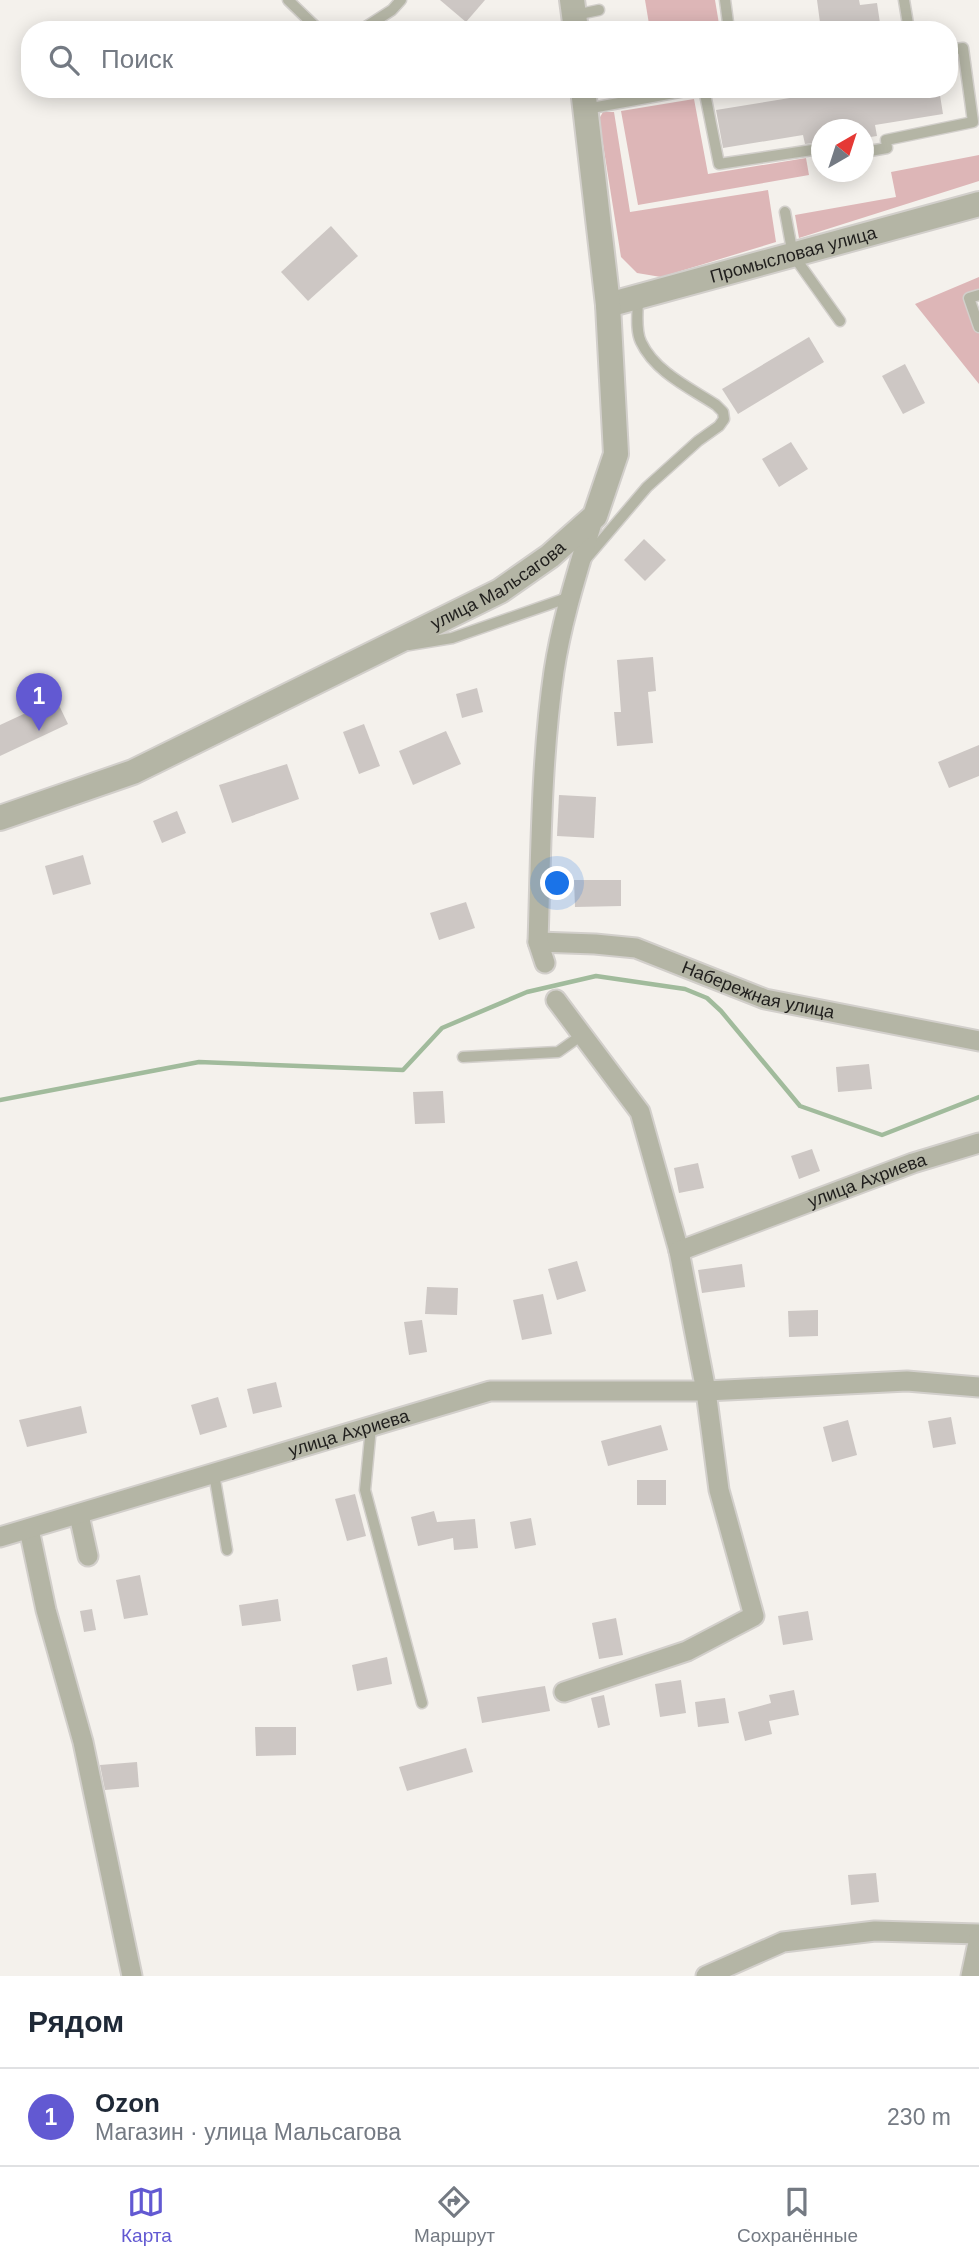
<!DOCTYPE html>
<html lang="ru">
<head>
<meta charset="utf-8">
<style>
  :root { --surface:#fff; --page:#f2f2f3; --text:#1f2937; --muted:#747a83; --line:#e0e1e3; --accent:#6259d2 }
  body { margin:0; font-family:Arial,sans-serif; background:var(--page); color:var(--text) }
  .compass { position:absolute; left:811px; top:119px; width:63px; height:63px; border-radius:50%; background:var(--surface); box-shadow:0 4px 18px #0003; rotate:39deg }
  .you { position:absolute; left:558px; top:884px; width:24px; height:24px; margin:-18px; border:5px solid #fff; border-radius:50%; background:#1a73e8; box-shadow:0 0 0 10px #1a73e833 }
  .badge { display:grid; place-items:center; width:46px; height:46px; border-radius:50%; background:var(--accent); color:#fff; font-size:23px; font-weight:700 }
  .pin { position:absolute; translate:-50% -58px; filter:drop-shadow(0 2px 4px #0008) }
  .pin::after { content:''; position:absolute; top:37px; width:24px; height:21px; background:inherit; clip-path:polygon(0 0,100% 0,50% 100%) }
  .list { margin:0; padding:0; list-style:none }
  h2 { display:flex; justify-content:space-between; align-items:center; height:91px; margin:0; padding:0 28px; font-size:30px }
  h2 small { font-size:23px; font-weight:400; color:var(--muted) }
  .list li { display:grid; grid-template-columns:46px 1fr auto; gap:21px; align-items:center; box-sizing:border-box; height:98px; padding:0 28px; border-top:2px solid var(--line) }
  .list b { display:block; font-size:26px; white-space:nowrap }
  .list p { margin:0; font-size:23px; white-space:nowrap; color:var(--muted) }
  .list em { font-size:23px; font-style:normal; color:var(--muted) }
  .icon { flex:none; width:38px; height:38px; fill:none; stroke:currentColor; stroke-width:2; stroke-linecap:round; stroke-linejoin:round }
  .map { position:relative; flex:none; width:979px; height:1976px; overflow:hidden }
  .search { position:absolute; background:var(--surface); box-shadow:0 4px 18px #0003; left:21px; right:21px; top:21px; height:77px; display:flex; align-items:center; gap:18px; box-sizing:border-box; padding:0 24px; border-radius:28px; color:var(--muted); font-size:26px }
  .sheet { height:189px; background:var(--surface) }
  nav { display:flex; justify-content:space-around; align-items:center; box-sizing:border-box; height:98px; border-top:2px solid var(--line); background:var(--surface); font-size:19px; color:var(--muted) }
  nav a { display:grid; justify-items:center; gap:4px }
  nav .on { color:var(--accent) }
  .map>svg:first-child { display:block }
</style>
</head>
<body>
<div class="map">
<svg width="979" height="1976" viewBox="0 0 979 1976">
  <rect width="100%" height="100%" fill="#f4f1ec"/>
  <g fill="#ddb6b7">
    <polygon points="645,0 715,0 720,30 650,30"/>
    <polygon points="694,99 708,174 806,158 809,175 638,205 621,111"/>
    <polygon points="603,112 614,112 630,212 768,190 776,242 661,277 637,273 621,257 599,119"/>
    <polygon points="979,155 979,181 799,238 795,215 896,197 891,172"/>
    <polygon points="979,277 979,295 969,299 979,327 979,384 915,304"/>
  </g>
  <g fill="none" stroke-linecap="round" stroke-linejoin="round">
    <polyline stroke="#a1bb9c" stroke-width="4.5" points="0,1100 199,1062 403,1070 442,1028 527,992 596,976 685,989 707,998 721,1011 800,1106 882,1135 979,1097"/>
  </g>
  <g fill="#cdc7c4">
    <polygon points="440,0 485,0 466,22"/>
    <polygon points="817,0 859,0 860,5 877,3 881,30 821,30"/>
    <polygon points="807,89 939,89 943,114 875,125 877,136 864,138 864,130 822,130 822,142 805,144 803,135 723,148 716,110 808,95"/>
    <polygon points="331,226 358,256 308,301 281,272"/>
    <polygon points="809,337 824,362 738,414 722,389"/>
    <polygon points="905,364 925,403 903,414 882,376"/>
    <polygon points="791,442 808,469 779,487 762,459"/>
    <polygon points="644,539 666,560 645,581 624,560"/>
    <polygon points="653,657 656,691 648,692 653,743 617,746 614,712 621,712 617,660"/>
    <polygon points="477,688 483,712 462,718 456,694"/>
    <polygon points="56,699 68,724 0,756 0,725"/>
    <polygon points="364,724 380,766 359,774 343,732"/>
    <polygon points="446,731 461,764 413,785 399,751"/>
    <polygon points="979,745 979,776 949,788 938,762"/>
    <polygon points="287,764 299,799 232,823 219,785"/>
    <polygon points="559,795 596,797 594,838 557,836"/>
    <polygon points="177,811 186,833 162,843 153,821"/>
    <polygon points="83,855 91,884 53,895 45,866"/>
    <polygon points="574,880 621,880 621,906 575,907"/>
    <polygon points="466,902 475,928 439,940 430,913"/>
    <polygon points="869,1064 872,1089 838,1092 836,1067"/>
    <polygon points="443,1091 445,1123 415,1124 413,1092"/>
    <polygon points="812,1149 820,1171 799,1179 791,1156"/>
    <polygon points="698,1163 704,1188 679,1193 674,1168"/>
    <polygon points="577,1261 586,1291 557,1300 548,1269"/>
    <polygon points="742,1264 745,1287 702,1293 698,1270"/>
    <polygon points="427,1287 458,1288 457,1315 425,1314"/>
    <polygon points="543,1294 552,1334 522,1340 513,1300"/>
    <polygon points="818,1310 818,1336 789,1337 788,1311"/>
    <polygon points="422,1320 427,1352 409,1355 404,1322"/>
    <polygon points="276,1382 282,1407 253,1414 247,1389"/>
    <polygon points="218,1397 227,1427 200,1435 191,1405"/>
    <polygon points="81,1406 87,1433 27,1447 19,1420"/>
    <polygon points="951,1417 956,1444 933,1448 928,1421"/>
    <polygon points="848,1420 857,1455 832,1462 823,1427"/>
    <polygon points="661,1425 668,1450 608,1466 601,1441"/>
    <rect x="637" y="1480" width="29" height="25"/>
    <polygon points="355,1494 366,1536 347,1541 335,1499"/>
    <polygon points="434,1511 437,1522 475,1519 478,1548 454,1550 453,1538 418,1546 411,1517"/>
    <polygon points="531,1518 536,1545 515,1549 510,1522"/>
    <polygon points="140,1575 148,1615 124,1619 116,1580"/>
    <polygon points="278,1599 281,1621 242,1626 239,1605"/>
    <polygon points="92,1609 96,1630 84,1632 80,1611"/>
    <polygon points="808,1611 813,1640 783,1645 778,1616"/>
    <polygon points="616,1618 623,1655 599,1659 592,1623"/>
    <polygon points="387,1657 392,1684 357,1691 352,1665"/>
    <polygon points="681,1680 686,1713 660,1717 655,1684"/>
    <polygon points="545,1686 550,1711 482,1723 477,1697"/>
    <polygon points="794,1690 799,1715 769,1721 772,1734 745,1741 738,1712 771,1703 769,1695"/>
    <polygon points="604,1695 610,1725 598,1728 591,1698"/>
    <polygon points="725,1698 729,1723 698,1727 695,1702"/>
    <polygon points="255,1727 296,1727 296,1755 256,1756"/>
    <polygon points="466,1748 473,1772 407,1791 399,1767"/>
    <polygon points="137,1762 139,1787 105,1790 100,1765"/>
    <polygon points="876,1873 879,1902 851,1905 848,1875"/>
  </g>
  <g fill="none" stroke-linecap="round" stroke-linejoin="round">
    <g stroke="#d2cfcb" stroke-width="13">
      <g id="service">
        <polyline points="288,0 319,30"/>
        <polyline points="725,0 729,30"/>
        <polyline points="904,0 909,30"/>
        <polyline points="575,15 599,10"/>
        <polyline points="361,30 392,10 401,0"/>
        <polyline points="704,89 719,164 819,149 822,159"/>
        <polyline points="586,109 696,89"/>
        <polyline points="864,152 887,148 886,140 973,122 963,48 949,50"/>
        <polyline points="785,212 793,255 840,321"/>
        <polyline points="979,295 969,298 979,327"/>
        <path d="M 585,560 L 647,487 L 698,441 L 719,426 L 724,419 L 723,412 L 716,405 C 690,388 655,372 641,342 C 635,330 638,310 638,298"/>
        <polyline points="409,645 452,638 570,597"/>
        <polyline points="463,1057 558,1052 582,1035"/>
        <polyline points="371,1427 365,1490 422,1703"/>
        <polyline points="214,1474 227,1550"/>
      </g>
    </g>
    <g stroke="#d2cfcb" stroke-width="23">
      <g id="minor">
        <path id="s1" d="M 538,942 L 595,944 L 636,948 L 765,999 L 979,1041"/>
        <path d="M 545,963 L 538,942 C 541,852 541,760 554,671 C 562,618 579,567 594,516"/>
        <polyline points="556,1000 640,1112 679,1251 706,1391 719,1490 754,1616 687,1651 564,1692"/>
        <path id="s2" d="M 679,1251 L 913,1163 L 979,1143"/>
        <polyline points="79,1515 88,1556"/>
        <polyline points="29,1529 46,1610 83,1742 132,1976"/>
        <path id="s3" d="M 0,1537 L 490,1391 L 706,1391 L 907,1381 L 979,1387"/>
        <polyline points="706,1976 783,1942 875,1931 979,1934"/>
        <polyline points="971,1976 979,1938"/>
      </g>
    </g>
    <g stroke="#d2cfcb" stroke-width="28">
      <g id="tertiary">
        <polyline points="572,0 576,30"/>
        <path id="s4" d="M 608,305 L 979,204"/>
        <path id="s5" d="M 0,818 L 133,772 L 500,591 L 550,556 L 595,516 L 616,454 L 608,305 L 583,89"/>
      </g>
    </g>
    <use href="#service" stroke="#b4b5a5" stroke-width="10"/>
    <use href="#minor" stroke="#b4b5a5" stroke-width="19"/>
    <use href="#tertiary" stroke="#b4b5a5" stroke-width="24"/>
  </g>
  <g text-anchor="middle" stroke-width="5" stroke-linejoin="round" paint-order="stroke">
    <g font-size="18" fill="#201f1d" stroke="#f4f1ec">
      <text dy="6" stroke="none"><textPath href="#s4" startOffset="192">Промысловая улица</textPath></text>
      <text dy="6" stroke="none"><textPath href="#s5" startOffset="551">улица Мальсагова</textPath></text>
      <text dy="6" stroke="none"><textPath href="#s1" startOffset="228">Набережная улица</textPath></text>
      <text dy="6" stroke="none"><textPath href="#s2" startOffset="201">улица Ахриева</textPath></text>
      <text dy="6" stroke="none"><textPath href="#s3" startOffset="364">улица Ахриева</textPath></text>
    </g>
  </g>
</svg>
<svg class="compass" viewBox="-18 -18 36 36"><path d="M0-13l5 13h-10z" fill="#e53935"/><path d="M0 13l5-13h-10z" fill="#747a83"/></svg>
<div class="you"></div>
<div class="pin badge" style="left:39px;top:731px">1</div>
<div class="search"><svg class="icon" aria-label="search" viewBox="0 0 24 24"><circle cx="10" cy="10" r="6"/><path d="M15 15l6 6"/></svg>Поиск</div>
</div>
<section class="sheet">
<h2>Рядом<small></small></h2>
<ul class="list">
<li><span class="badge">1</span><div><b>Ozon</b><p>Магазин · улица Мальсагова</p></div><em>230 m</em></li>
</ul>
</section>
<nav>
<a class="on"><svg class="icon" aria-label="map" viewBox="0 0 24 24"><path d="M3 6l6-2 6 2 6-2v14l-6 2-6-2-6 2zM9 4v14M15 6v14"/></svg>Карта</a>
<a><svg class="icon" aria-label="directions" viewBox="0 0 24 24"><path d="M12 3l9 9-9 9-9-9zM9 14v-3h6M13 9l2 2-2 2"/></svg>Маршрут</a>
<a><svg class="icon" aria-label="saved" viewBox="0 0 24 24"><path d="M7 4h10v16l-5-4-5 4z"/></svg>Сохранённые</a>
</nav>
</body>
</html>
